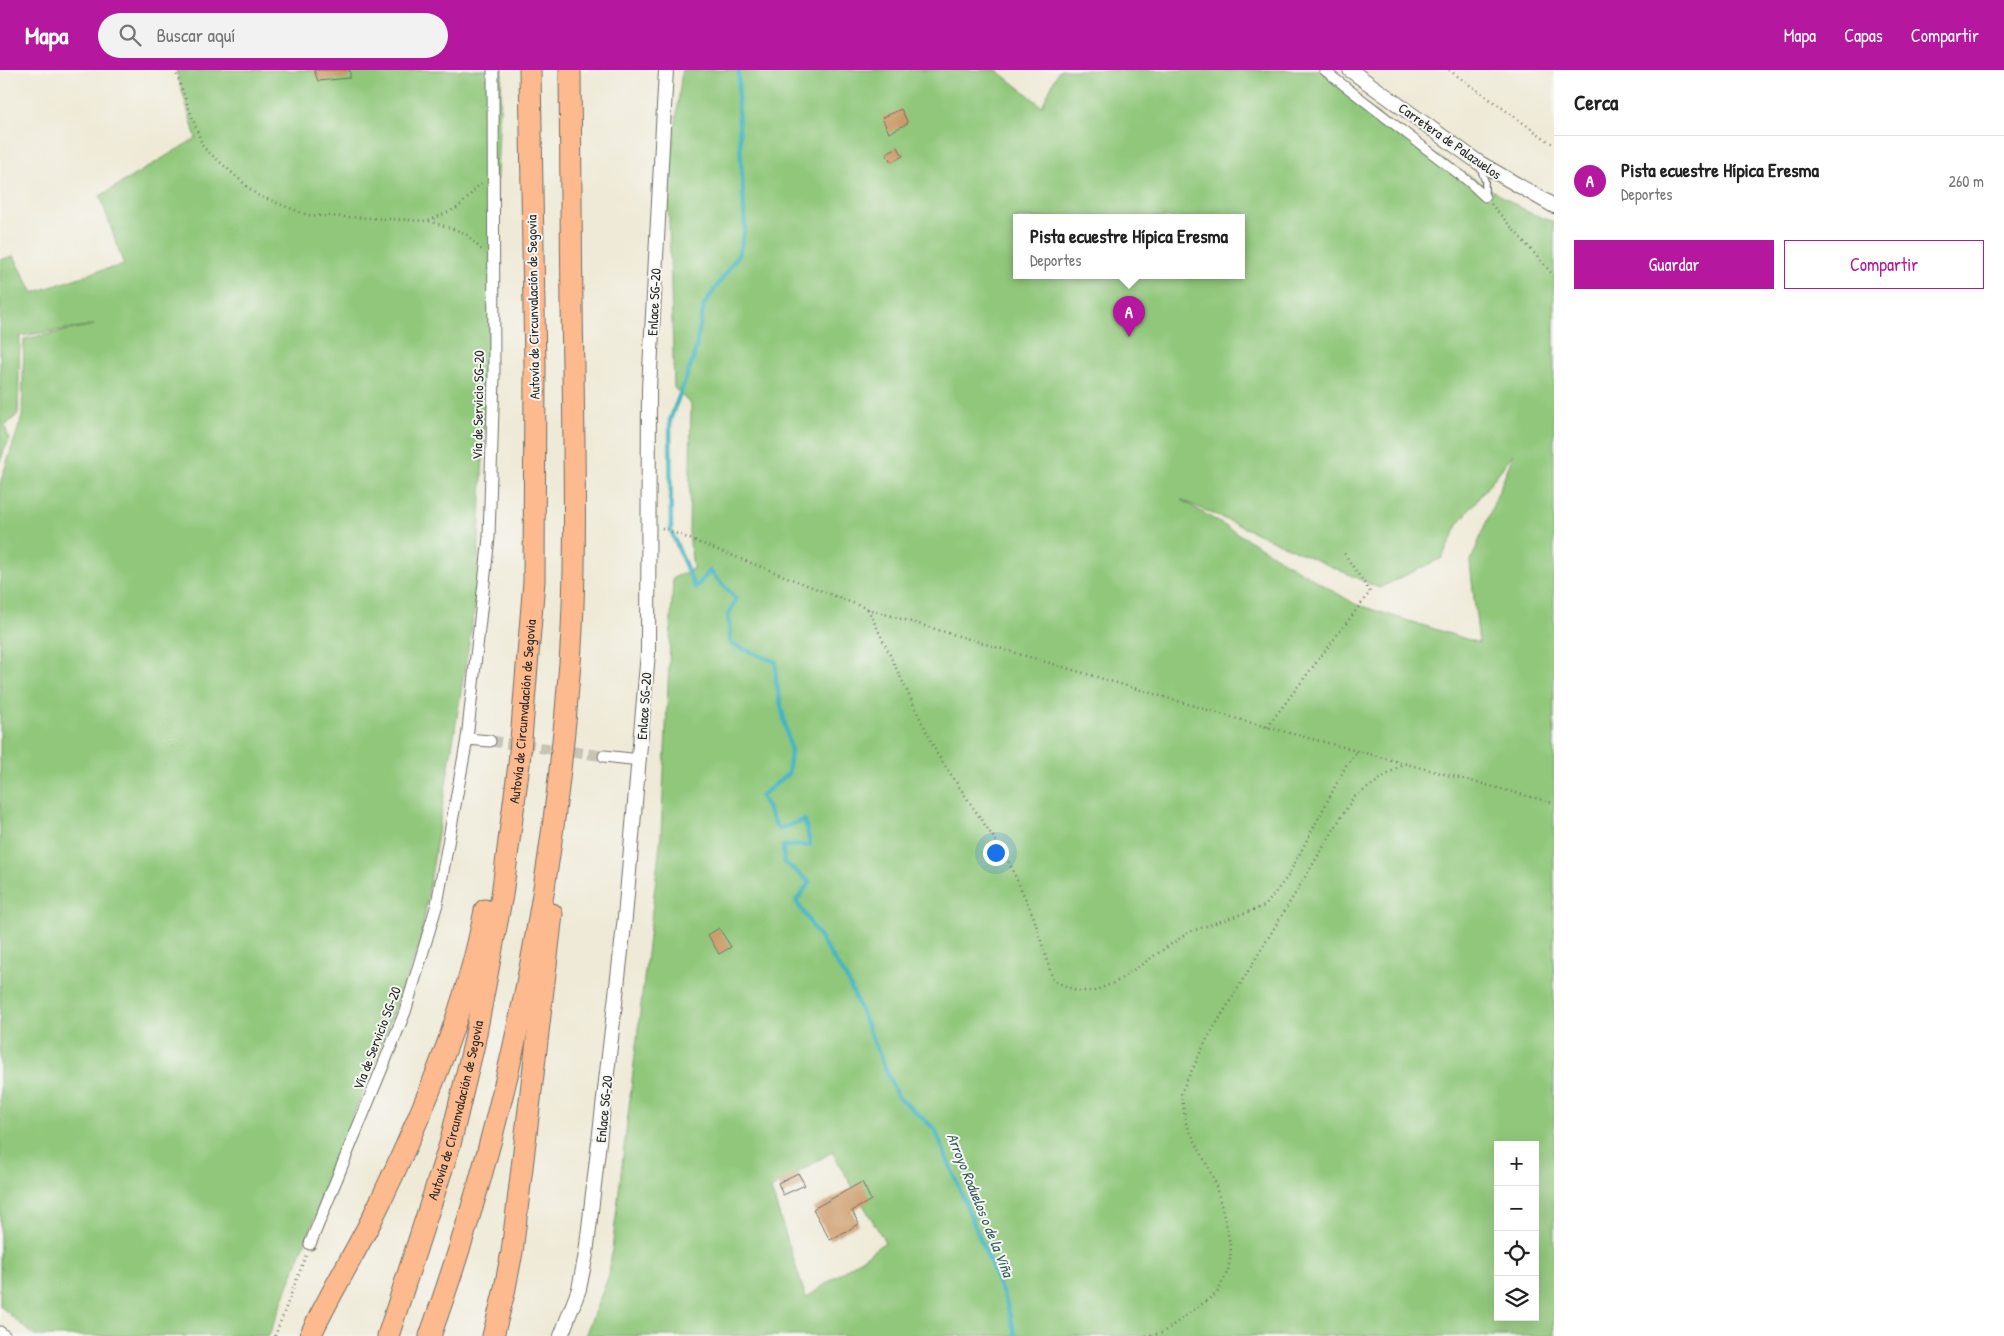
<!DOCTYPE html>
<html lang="es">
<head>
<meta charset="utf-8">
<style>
  :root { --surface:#fff; --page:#f2f2f2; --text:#222; --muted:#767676; --line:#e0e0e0; --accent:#b5179e }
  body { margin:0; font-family:"Patrick Hand",sans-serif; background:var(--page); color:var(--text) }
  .controls { position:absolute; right:15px; bottom:15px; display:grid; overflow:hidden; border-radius:0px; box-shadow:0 5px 20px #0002 }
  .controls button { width:45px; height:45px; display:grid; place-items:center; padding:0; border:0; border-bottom:1px solid var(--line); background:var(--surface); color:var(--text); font:25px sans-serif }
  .you { position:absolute; left:995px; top:782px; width:18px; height:18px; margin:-12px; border:4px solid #fff; border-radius:50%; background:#1a73e8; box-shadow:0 0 0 8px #1a73e833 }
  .badge { display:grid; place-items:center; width:32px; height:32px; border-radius:50%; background:var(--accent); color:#fff; font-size:16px; font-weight:700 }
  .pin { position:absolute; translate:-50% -41px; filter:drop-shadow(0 1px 2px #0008) }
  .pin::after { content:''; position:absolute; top:26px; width:18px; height:15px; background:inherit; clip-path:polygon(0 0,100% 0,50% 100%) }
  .popup { position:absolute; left:1013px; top:144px; width:232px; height:65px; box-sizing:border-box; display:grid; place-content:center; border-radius:0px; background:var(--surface); filter:drop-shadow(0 1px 4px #0005); font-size:16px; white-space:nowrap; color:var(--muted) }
  .popup b { font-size:19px; color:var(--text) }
  .popup::after { content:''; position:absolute; left:50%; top:100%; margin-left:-10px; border:10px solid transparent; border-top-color:var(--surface) }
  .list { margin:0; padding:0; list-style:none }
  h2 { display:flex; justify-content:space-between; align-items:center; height:65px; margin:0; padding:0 20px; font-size:21px }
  h2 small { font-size:16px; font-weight:400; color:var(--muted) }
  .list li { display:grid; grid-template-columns:32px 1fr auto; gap:15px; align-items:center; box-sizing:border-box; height:90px; padding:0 20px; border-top:1px solid var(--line) }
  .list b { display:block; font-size:19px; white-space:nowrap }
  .list p { margin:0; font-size:16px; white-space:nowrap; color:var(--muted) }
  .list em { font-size:16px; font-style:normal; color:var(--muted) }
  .actions { display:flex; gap:10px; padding:15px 20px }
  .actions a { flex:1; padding:11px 0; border:1px solid var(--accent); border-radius:0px; text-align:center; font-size:18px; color:var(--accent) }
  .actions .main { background:var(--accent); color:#fff }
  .icon { flex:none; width:28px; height:28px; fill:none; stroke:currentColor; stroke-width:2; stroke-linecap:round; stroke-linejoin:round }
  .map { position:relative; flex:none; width:1554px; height:1266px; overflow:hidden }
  header { display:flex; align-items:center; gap:30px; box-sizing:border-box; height:70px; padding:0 25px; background:var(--accent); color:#fff }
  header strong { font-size:24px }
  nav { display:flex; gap:28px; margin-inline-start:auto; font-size:18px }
  .search { width:350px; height:45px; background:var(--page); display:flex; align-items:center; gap:12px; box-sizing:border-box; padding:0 18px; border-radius:28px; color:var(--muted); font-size:19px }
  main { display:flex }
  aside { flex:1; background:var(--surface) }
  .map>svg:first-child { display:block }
</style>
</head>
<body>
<header>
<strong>Mapa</strong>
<div class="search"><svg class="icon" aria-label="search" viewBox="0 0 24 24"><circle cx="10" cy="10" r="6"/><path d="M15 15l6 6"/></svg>Buscar aquí</div>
<nav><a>Mapa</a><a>Capas</a><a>Compartir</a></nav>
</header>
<main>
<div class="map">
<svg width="1554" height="1266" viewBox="0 0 1554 1266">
  <rect width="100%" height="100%" fill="#f6f6f2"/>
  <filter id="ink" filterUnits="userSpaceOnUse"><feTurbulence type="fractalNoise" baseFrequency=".02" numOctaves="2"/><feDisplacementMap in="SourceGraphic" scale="10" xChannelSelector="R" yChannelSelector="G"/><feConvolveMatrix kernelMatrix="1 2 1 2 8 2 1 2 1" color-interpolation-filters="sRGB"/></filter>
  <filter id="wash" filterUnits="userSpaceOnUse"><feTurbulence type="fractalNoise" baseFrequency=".0096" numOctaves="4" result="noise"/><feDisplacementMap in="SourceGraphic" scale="20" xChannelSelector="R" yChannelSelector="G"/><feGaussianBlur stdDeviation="1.12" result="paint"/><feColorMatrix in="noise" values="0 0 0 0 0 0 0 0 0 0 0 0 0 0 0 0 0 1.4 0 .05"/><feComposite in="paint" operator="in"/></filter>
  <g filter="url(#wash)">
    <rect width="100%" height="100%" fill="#efead7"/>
    <g fill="#90c77a" stroke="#5e7952" fill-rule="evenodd">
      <polygon points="176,0 502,0 476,530 420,874 269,1266 34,1266 0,1236 0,413 22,347 24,269 94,255 20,266 18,344 5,356 9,370 0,391 0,190 14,186 33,223 98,201 124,195 100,126 196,68"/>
      <path d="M 682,0 L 997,0 L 1042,36 L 1059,0 L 1321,0 L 1406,67 L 1528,142 L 1554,152 L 1554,1266 L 585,1266 L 609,1205 L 661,765 L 673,508 L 693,499 L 689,463 L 691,335 L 674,318 L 668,118 ZM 1016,148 L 1242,148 L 1242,206 L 1016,206 ZM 1514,383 L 1470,493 L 1479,573 L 1355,534 L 1182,430 L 1379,518 L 1442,488 L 1459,453 ZM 1498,1075 L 1535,1075 L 1535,1247 L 1498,1247 ZM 832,1082 L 885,1172 L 806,1228 L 771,1119 Z"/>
    </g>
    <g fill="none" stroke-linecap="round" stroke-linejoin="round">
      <polyline stroke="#47b5c0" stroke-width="4.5" points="739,0 738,36 745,158 739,184 704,235 694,287 670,350 671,461 695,518 710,501 736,529 728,545 731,574 776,592 776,611 791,682 788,704 761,726 778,759 805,750 810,775 783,776 784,792 810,812 796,831 848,911 897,1026 935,1059 1006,1232 1016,1266"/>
    </g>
    <g id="blocks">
      <g fill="#cc9a67">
        <polygon points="314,0 350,0 350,8 318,11"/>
        <polygon points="901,39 908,53 889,63 882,48"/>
        <polygon points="898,77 903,86 891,92 886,83"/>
        <polygon points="719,858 731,877 719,884 708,865"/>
        <polygon points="798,1103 805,1115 783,1125 778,1113"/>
        <polygon points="862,1112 871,1130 852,1141 859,1154 830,1170 813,1139"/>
      </g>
    </g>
  </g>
  <g filter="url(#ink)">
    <use href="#blocks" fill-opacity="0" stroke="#706e67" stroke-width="1"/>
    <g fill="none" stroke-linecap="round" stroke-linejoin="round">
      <polyline stroke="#c8c4b5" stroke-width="11" stroke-dasharray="11 5.5" stroke-linecap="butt" points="490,671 604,686"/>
      <g stroke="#706e67" stroke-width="8">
        <polyline id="service" points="1480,97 1485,111 1485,127"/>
      </g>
      <g stroke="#706e67" stroke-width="11">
        <g id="pedestrian">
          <polyline points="1324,0 1469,112 1485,127"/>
          <polyline points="0,1261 6,1266"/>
        </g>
      </g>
      <g stroke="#706e67" stroke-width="13">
        <g id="minor">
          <polyline points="467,669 489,467 494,306 493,0"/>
          <polyline points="604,686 640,690"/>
          <polyline points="310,1174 405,942 437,834 467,669 490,671"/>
        </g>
      </g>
      <g stroke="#706e67" stroke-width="16">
        <g id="tertiary">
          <polyline points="1350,0 1478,92 1554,136"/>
          <polyline points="561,1266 579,1219 586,1184 625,847 648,583 649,319 666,0"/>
        </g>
      </g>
      <g stroke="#706e67" stroke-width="23">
        <g id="motorway">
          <path d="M 310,1266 C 329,1226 352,1188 372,1149 C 418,1054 466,944 485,840"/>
          <path id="s1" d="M 388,1266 L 450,1074 L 474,974 L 502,825 L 519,694 L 534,511 L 535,298 L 530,0"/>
          <path d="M 430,1266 C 508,1048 553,823 570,593 C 577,494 574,395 573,296 C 571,198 571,99 570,0"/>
          <polyline points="493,1266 504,1223 512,1182 552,844"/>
        </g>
      </g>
      <g stroke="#706e67" stroke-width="2.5" stroke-dasharray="1 4" stroke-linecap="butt">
        <polyline points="175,0 203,77 257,125 307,145 428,151 459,137 481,113"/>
        <polyline points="1449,0 1554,75"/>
        <polyline points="1491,134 1554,206"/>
        <polyline points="429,151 465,163 482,180"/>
        <polyline points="662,458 868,539 1248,652 1554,733"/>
        <polyline points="868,539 937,684 1006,786 1033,845 1053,910 1076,921 1094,921 1116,912 1189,862 1265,836 1288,806 1347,694 1358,681"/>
        <polyline points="1267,657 1370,522 1344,483"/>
        <polyline points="275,1266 306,1185"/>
        <polyline points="1146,1266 1162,1263 1217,1223 1228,1201 1231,1181 1227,1157 1214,1109 1186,1053 1181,1023 1207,969 1353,728 1404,693"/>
      </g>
      <use href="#service" stroke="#fff" stroke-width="5.5"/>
      <use href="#pedestrian" stroke="#fff" stroke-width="9"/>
      <use href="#minor" stroke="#fff" stroke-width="11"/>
      <use href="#tertiary" stroke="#fff" stroke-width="14"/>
      <use href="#motorway" stroke="#fcba8e" stroke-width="21"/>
    </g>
  </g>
  <g text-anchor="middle" stroke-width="4" stroke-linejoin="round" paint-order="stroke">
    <g font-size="14" fill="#2b2b2b" stroke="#f6f6f2">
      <text transform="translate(1450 71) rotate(35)" y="5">Carretera de Palazuelos</text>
      <text transform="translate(654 232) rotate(-87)" y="5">Enlace SG-20</text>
      <text transform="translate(533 237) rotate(-91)" y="5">Autovía de Circunvalación de Segovia</text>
      <text transform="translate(478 335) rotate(-89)" y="5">Vía de Servicio SG-20</text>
      <text transform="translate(644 636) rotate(-86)" y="5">Enlace SG-20</text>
      <text dy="5" stroke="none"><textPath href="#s1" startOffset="641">Autovía de Circunvalación de Segovia</textPath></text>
      <text transform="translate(377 968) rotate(-69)" y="5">Vía de Servicio SG-20</text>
      <text transform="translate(604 1039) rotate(-84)" y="5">Enlace SG-20</text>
      <text dy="5" stroke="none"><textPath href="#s1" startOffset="236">Autovía de Circunvalación de Segovia</textPath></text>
    </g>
    <g font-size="15" font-style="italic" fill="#355b5f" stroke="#f6f6f2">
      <text transform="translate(980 1135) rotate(68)" y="5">Arroyo Roduelos o de la Viña</text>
    </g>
  </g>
</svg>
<div class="controls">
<button>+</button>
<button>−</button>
<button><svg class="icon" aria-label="locate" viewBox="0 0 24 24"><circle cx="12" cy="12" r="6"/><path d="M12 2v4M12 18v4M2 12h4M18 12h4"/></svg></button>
<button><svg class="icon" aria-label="layers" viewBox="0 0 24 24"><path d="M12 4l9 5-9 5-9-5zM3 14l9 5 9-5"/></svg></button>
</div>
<div class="you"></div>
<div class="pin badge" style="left:1129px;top:267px">A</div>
<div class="popup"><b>Pista ecuestre Hípica Eresma</b>Deportes</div>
</div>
<aside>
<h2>Cerca<small></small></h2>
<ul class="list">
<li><span class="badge">A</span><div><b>Pista ecuestre Hípica Eresma</b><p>Deportes</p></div><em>260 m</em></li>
</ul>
<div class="actions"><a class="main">Guardar</a><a>Compartir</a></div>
</aside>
</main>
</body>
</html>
